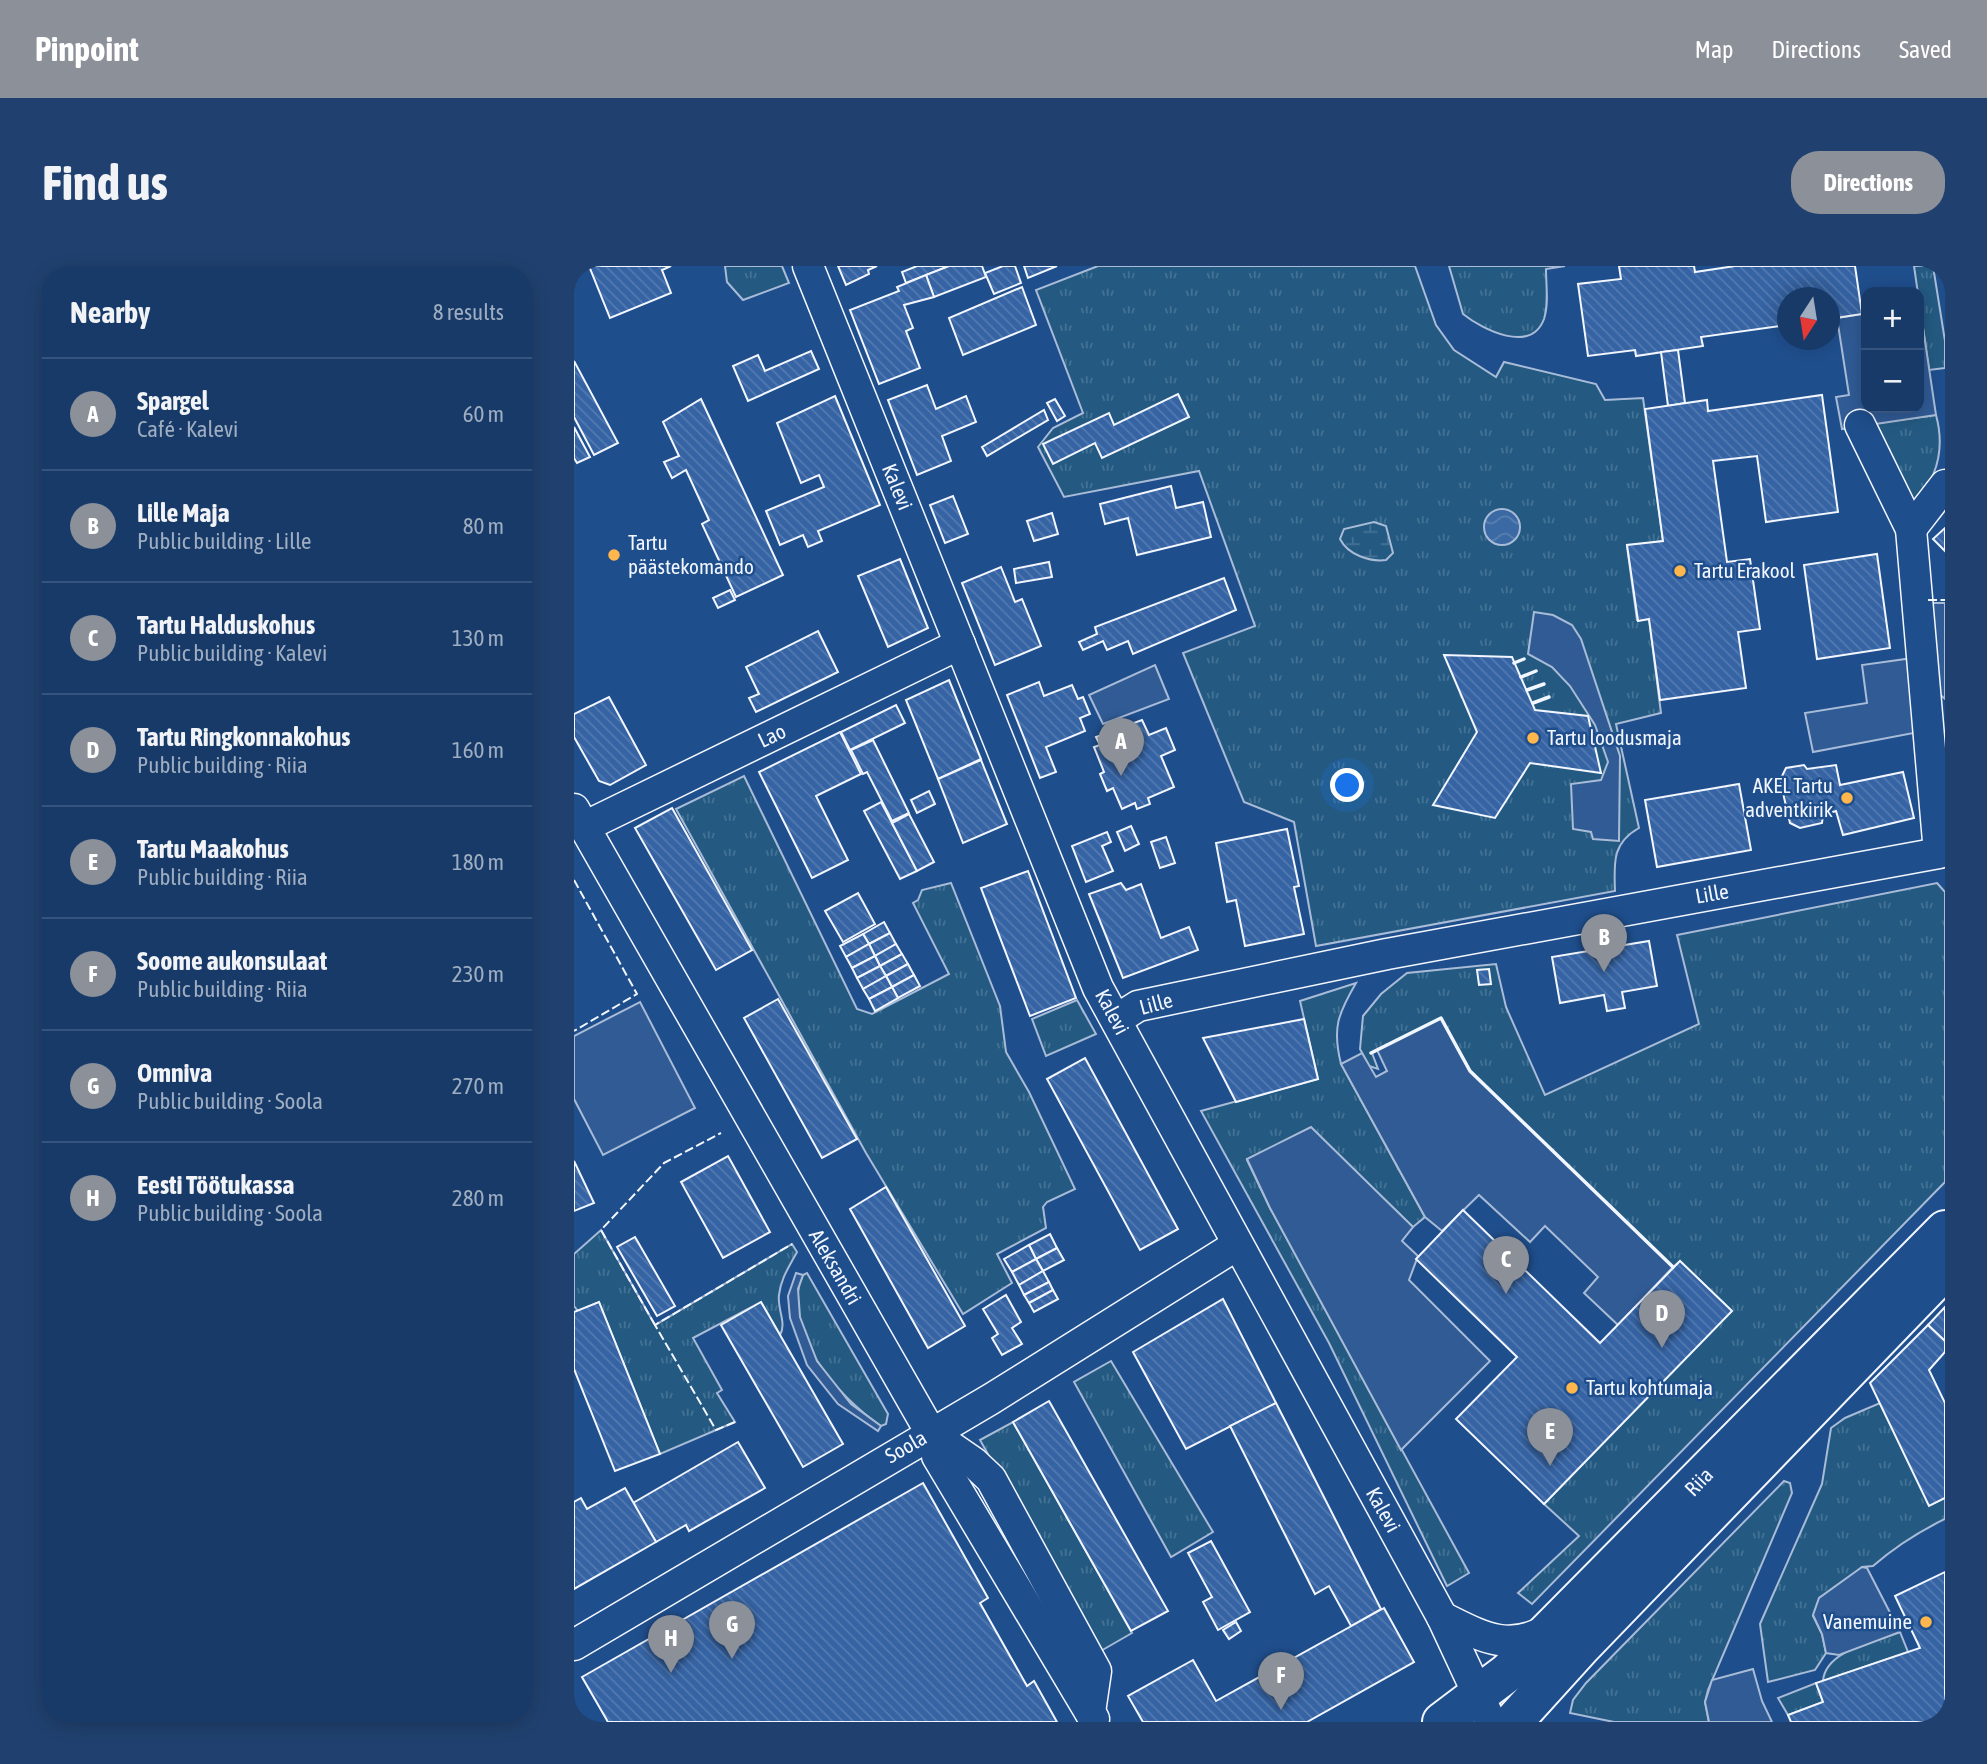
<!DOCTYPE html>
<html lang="en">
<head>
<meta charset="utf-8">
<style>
  :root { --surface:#173a69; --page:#20416f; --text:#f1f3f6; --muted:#9eadc0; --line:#36547d; --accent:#8c9099 }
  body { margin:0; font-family:"Asap Condensed",sans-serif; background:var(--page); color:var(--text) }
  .controls { position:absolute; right:21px; top:21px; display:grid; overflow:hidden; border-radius:14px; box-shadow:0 4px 18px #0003 }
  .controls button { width:63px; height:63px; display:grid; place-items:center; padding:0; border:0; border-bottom:2px solid var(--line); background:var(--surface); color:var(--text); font:35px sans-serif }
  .compass { position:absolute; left:1203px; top:21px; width:63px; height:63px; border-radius:50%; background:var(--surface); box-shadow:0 4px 18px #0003; rotate:192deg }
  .you { position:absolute; left:774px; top:520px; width:24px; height:24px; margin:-18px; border:5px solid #fff; border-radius:50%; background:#1a73e8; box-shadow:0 0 0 10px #1a73e833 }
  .badge { display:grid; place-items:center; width:46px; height:46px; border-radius:50%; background:var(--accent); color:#fff; font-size:23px; font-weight:700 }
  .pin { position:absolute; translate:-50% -58px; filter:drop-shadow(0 2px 4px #0008) }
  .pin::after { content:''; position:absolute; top:37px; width:24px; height:21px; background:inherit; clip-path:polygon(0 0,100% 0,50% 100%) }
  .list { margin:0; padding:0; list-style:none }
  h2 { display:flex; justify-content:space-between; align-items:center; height:91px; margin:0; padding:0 28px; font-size:30px }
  h2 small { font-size:23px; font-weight:400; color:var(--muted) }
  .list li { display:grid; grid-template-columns:46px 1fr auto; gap:21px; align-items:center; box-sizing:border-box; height:112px; padding:0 28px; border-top:2px solid var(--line) }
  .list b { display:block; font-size:26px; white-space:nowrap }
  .list p { margin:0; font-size:23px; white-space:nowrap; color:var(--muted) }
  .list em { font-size:23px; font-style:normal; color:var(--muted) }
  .map { position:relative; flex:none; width:1371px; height:1456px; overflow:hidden; border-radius:28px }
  header { display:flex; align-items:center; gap:42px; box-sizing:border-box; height:98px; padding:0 35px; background:var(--accent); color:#fff }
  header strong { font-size:33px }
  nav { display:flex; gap:38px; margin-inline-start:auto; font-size:24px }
  .intro { display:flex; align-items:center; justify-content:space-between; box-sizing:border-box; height:168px; padding:0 42px }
  h1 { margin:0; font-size:49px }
  .button { padding:18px 32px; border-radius:28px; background:var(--accent); color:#fff; font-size:24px; font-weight:700 }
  main { display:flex; gap:42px; padding:0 42px }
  aside { flex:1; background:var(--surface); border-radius:28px; box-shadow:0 4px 18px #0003 }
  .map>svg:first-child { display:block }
</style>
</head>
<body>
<header>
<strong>Pinpoint</strong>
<nav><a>Map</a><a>Directions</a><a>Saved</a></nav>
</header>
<div class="intro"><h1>Find us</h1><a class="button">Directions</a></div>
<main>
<aside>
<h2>Nearby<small>8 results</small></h2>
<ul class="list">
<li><span class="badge">A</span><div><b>Spargel</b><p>Café · Kalevi</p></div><em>60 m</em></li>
<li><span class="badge">B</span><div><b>Lille Maja</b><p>Public building · Lille</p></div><em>80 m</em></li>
<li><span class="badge">C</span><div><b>Tartu Halduskohus</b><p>Public building · Kalevi</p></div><em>130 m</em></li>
<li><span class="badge">D</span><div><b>Tartu Ringkonnakohus</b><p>Public building · Riia</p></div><em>160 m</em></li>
<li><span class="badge">E</span><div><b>Tartu Maakohus</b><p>Public building · Riia</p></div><em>180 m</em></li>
<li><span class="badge">F</span><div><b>Soome aukonsulaat</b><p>Public building · Riia</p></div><em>230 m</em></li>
<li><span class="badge">G</span><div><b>Omniva</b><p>Public building · Soola</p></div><em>270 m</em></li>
<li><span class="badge">H</span><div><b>Eesti Töötukassa</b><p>Public building · Soola</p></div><em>280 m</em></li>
</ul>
</aside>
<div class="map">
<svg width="1371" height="1456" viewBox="0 0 1371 1456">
  <defs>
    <pattern id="grass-tufts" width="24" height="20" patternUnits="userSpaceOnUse" patternTransform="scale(1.75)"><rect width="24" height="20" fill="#245a82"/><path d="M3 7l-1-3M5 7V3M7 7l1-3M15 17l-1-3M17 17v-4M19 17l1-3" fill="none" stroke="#447295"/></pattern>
    <pattern id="wetland-marsh" width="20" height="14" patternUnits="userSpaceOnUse" patternTransform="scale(1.75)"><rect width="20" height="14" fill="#245a82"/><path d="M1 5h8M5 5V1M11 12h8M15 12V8" fill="none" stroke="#447295"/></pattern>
    <pattern id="water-waves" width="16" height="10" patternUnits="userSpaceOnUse" patternTransform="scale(1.75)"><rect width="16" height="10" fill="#3b69a3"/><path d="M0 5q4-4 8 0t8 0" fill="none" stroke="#587fb1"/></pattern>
    <pattern id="building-back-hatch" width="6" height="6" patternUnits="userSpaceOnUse" patternTransform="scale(1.75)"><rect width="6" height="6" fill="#3563a3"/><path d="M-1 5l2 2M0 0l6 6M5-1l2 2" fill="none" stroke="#537ab1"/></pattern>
  </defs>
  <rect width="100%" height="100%" fill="#1f4e8c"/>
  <g fill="url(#grass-tufts)" stroke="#a8bbd7" stroke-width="2">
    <polygon points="151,0 208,0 215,17 169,34 153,16"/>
    <path d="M 524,0 L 841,0 L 862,59 L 880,84 L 922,111 L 930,96 L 1022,118 L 1031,134 L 1069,132 L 1089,275 L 1053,280 L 1063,354 L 1075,353 L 1087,447 L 1042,458 L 1065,562 C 1038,577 1040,597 1041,625 L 742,680 L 720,556 L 670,536 L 609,387 L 681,360 L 625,205 L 490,231 L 464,181 L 479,162 L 509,147 L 462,24 Z"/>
    <path d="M 875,0 L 991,0 L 972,3 C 972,19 975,38 970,53 C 957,88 909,64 889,48 Z"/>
    <polygon points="1340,0 1359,0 1371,75 1371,102 1355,104"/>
    <path d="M 1362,149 C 1371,182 1364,211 1341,237 L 1295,158 Z"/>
    <polygon points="170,510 283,743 298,748 375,708 339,637 344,634 348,624 377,617 426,740 432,786 455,826 501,923 473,936 469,941 472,962 423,988 438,1017 389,1048 292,887 102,543"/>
    <polygon points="1363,617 1371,626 1371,916 958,1338 944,1327 1005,1270 970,1238 1157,1044 1106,995 1099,1001 896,805 867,752 798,787 804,803 795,800 786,783 789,750 807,728 833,707 922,698 932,741 971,829 1125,758 1103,669"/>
    <path d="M 782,717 C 764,748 758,762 767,798 L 851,951 L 839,961 L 737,862 L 673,894 L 696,942 L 895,1307 L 873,1320 L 755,1077 L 627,845 L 744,813 L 726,735 Z"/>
    <polygon points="503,734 522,768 472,790 458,753"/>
    <path d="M 27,964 L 81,1059 L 218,978 L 223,986 C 215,1001 207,1012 205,1029 C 203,1043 213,1057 206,1069 L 187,1036 L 119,1072 L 148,1124 L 143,1127 L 161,1156 L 86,1188 L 25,1036 L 4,1045 L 0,1040 L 0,988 Z"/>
    <path d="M 233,1007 L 314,1148 L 312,1158 L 307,1160 C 265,1132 204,1064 229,1009 Z"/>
    <polygon points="537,1095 639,1266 597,1291 500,1116"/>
    <path d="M 1306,1137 L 1356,1239 L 1371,1232 L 1371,1253 C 1344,1266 1321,1281 1299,1300 L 1288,1301 L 1239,1350 L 1248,1368 L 1252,1387 L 1241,1404 L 1194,1416 L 1186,1358 L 1248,1218 L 1257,1162 L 1271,1152 Z"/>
    <polygon points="439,1156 558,1367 525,1386 406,1174"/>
    <polygon points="1210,1215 1216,1217 1218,1227 1134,1424 1131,1436 1135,1456 1040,1456 996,1447 999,1434 1012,1417"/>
    <path d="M 1326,1366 L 1334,1386 L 1249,1415 C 1251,1384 1303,1375 1326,1366 Z"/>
    <polygon points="1242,1417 1249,1436 1214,1449 1204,1432"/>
  </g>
  <path fill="url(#wetland-marsh)" stroke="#a8bbd7" stroke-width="2" d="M 800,256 L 812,260 L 819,287 L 812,294 C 796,296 774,289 766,273 L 770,263 Z"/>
  <g fill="#305b95" stroke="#a8bbd7" stroke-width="2">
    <polygon points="1288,48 1289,56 1292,56 1292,142 1345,142 1345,48 1347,48 1362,149 1268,163 1262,131 1275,129 1263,52"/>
    <polygon points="1352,337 1371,337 1371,433 1356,419"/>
    <polygon points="960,346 979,349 998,359 1007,373 1046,490 1045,575 1019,573 1017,566 999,563 997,518 1027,514 1034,496 1021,459 996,420 978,401 954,388"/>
    <polygon points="1339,392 1345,466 1239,486 1231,447 1293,437 1288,399"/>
    <polygon points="581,399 595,433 529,458 515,429"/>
    <polygon points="66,736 121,842 29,889 0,833 0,770"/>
    <polygon points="867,752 896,805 1099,1001 1044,1059 1010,1027 1024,1011 971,960 956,976 905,929 868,965 851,951 767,798 788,787 802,811 813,805 803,784"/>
    <polygon points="737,861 839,961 828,975 844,990 835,1014 916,1095 827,1184 696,942 673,893"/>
    <polygon points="222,1007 229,1009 224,1023 226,1051 243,1095 277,1138 307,1160 304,1165 264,1138 233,1099 216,1052 214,1030"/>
    <polygon points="1288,1301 1293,1302 1326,1366 1265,1389 1252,1387 1248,1368 1239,1349 1245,1332"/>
    <polygon points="1179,1403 1188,1435 1198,1456 1135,1456 1131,1436 1138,1414"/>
  </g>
  <circle fill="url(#water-waves)" stroke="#a8bbd7" stroke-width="2" cx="928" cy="261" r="18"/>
  <g fill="url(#building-back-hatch)" stroke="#f2f6ff" stroke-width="2">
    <polygon points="15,0 97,0 88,4 97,27 36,52"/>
    <polygon points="264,0 303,0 294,4 295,8 272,19"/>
    <polygon points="343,0 375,0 332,17 328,6"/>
    <polygon points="375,0 408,0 412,11 360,31 352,9"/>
    <polygon points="429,0 441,0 447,17 420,28 411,7"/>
    <polygon points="450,0 483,0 454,12"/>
    <polygon points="1045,0 1120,0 1121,6 1161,0 1281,0 1288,48 1255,53 1255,32 1213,32 1213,59 1127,71 1129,80 1062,90 1061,84 1014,90 1004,18 1047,13"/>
    <polygon points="352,9 360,31 330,39 339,62 332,65 346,102 305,118 276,44 325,25 323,21"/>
    <polygon points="448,21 462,59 389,89 375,52"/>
    <polygon points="1104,84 1111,137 1094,140 1087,86"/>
    <polygon points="237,85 245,103 174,135 159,100 184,89 191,105"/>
    <polygon points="0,95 44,177 20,189 0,151"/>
    <polygon points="353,119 362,143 392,130 402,156 368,170 377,195 343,209 314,134"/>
    <polygon points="604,128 615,151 528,192 521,177 479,198 469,178 535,147 540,159"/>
    <polygon points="1248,129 1264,246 1192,256 1183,190 1139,195 1153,296 1176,293 1186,363 1164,366 1172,422 1086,434 1075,353 1064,355 1053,279 1089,275 1071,143 1133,134 1134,145"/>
    <polygon points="261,130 306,239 244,265 248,275 234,281 229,269 206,279 192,245 250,221 245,209 227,217 203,157"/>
    <polygon points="127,133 209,309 162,331 128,258 135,254 112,204 98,212 90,196 105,190 89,156"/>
    <polygon points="481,133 491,150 483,155 473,137"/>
    <polygon points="470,144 474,154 413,190 408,181"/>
    <polygon points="0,161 16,191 3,197 0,192"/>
    <polygon points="597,220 602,242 629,236 637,271 563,289 554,252 531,258 526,238"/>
    <polygon points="379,230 394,268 371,277 356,239"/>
    <polygon points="478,247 484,268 460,275 453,255"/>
    <polygon points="1371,262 1371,285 1359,273"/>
    <polygon points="1303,288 1316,382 1243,393 1230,299"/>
    <polygon points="326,293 354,362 314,381 284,310"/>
    <polygon points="475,296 478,311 442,317 440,303"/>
    <polygon points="427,301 441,336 448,333 467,380 421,399 388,317"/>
    <polygon points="650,312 662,344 559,388 554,375 533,384 529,375 509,384 505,376 523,368 521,361"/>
    <polygon points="156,324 161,334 144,342 139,332"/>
    <polygon points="244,365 264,406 182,446 175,432 185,428 172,401"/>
    <polygon points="870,389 938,391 961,444 1014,450 1027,507 956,497 921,552 859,539 903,466"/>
    <polygon points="375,414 407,493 364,513 332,434"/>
    <polygon points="465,416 470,430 498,419 504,433 509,431 516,448 506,452 511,465 472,481 482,506 466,512 433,429"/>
    <polygon points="35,431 72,499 36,519 25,515 0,471 0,448"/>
    <polygon points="322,439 331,457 276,484 267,466"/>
    <polygon points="568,454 575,469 592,462 601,484 587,490 600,521 574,532 576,538 563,543 561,537 548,543 539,522 533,525 526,508 530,506 520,481 526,479 522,471"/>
    <polygon points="266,466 287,508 242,530 274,594 238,612 185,506"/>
    <polygon points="299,474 335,547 318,555 293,506 289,508 277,484"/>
    <polygon points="407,494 433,558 389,577 364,513"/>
    <polygon points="1230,499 1233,503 1262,499 1266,519 1329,506 1340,552 1269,569 1262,545 1249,549 1248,557 1226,562 1216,557 1206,514 1212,502"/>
    <polygon points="1165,518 1177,584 1083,601 1071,534"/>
    <polygon points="355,525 361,538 343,547 337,534"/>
    <polygon points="307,536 343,605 326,613 290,545"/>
    <polygon points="98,542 178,684 142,704 61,562"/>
    <polygon points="335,548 360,596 343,605 318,557"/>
    <polygon points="557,560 565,578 551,585 543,566"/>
    <polygon points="713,563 725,620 720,621 730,668 671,680 662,634 653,636 642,577"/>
    <polygon points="533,566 537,576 528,580 539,605 512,616 498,580"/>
    <polygon points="592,571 601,597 586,602 577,576"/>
    <polygon points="454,605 502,732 456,750 407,622"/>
    <polygon points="547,617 552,624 567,618 587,672 615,661 624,684 549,712 515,628"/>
    <polygon points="284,627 301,658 269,676 251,645"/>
    <polygon points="310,656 316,667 295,678 289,668"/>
    <polygon points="316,667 322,678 301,690 295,678"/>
    <polygon points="289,668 295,678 272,691 266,680"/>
    <polygon points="1075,675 1083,720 1048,726 1051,742 1033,745 1030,729 986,737 978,691"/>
    <polygon points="295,678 301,690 278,702 272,691"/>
    <polygon points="322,678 328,688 306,700 301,690"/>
    <polygon points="328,688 334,698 312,710 306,700"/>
    <polygon points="301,690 306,700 283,712 278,702"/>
    <polygon points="334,698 340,709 318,721 312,710"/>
    <polygon points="306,700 312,710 289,723 283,712"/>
    <polygon points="915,703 917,718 905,719 903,704"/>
    <polygon points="340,709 346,720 324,732 318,721"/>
    <polygon points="312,710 318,721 295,733 289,723"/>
    <polygon points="318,721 324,732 301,745 295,733"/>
    <polygon points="204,733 283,873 248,892 170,752"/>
    <polygon points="730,753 744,813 662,836 629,772"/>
    <polygon points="511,792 604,963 566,984 473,813"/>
    <polygon points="154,890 196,966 149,992 107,916"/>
    <polygon points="0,895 20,937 0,945"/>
    <polygon points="312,921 391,1060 354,1082 276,943"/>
    <polygon points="889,944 1026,1077 1106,995 1158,1045 970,1238 882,1153 943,1091 842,993"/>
    <polygon points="476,968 483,982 462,993 455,979"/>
    <polygon points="61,971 101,1040 83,1050 43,981"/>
    <polygon points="455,979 462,993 438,1006 430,993"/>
    <polygon points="483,982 490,994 469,1005 462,993"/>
    <polygon points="462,993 469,1005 445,1019 438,1006"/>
    <polygon points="469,1005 475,1016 450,1029 445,1019"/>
    <polygon points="475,1016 479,1024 455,1037 450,1029"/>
    <polygon points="479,1024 484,1033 460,1046 455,1037"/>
    <polygon points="432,1029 447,1056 438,1062 448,1078 428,1089 418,1072 424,1068 409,1043"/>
    <polygon points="649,1033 702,1137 612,1183 559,1086"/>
    <polygon points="25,1036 86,1188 41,1205 0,1103 0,1046"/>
    <polygon points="187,1036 269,1178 229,1201 147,1059"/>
    <polygon points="1371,1041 1371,1075 1354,1059"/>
    <polygon points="1354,1059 1371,1075 1371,1086 1355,1104 1371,1137 1371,1232 1355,1240 1296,1117"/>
    <polygon points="475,1135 594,1345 557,1365 439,1156"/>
    <polygon points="702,1137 807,1343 777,1360 755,1320 741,1328 656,1160"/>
    <polygon points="164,1176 191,1222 115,1265 112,1259 82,1276 59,1237"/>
    <polygon points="349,1217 414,1332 406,1337 453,1420 460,1415 483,1456 34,1456 8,1411"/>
    <polygon points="51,1222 82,1276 0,1323 0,1236 7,1232 13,1243"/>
    <polygon points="637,1275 676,1346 644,1364 629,1336 638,1331 614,1287"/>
    <polygon points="1371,1306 1371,1456 1217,1456 1214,1449 1249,1436 1242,1417 1346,1382 1321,1330"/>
    <polygon points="810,1342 840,1396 733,1456 569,1456 554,1430 619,1394 642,1435"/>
    <polygon points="662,1356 667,1365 655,1373 649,1364"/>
  </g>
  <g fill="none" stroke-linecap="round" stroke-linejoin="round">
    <g stroke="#f2f6ff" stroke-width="33">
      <g id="minor">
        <polyline points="234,0 524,722 868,1351 917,1456"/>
        <polyline points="1337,263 1371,219"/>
        <polyline points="0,543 357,1167 399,1196 417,1213 522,1405 516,1446"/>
        <polyline points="10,561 386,378"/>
        <polyline points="542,754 564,740 813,688 1365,587 1337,263 1286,159"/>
        <polyline points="363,1190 520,1453"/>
        <path d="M 868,1351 C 907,1370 933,1387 975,1363"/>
        <polyline points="0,1379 417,1133 663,979"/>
      </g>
    </g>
    <g stroke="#f2f6ff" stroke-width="42">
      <g id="highway">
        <polyline points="868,1456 933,1407 1371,964"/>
        <polyline points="939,1456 1008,1380 1371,1004"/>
      </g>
    </g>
    <use href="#minor" stroke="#1f4e8c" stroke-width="30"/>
    <use href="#highway" stroke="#1f4e8c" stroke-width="38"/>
    <g stroke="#f2f6ff" stroke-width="2" stroke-dasharray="9 3.5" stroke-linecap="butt">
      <polyline points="1354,334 1371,334"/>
      <polyline points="0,614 63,728 0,765"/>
      <polyline points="81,1059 27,964 90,897 147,867"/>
      <polyline points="161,1156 142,1164 81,1059 218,978"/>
    </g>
    <g stroke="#f2f6ff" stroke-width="3.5">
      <polyline points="940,397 950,393"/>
      <polyline points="947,411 962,405"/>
      <polyline points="953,424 970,418"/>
      <polyline points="959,437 975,431"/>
      <polyline points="797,787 867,752 896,805 1099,1001"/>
    </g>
  </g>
  <g fill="#ffb74d" stroke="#1f4e8c" stroke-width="2.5">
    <circle cx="40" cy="289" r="7"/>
    <circle cx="1106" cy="305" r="7"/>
    <circle cx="959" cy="472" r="7"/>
    <circle cx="1273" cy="532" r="7"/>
    <circle cx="998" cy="1122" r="7"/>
    <circle cx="1352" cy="1356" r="7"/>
  </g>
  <g text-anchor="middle" stroke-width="5" stroke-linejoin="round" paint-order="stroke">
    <g font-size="21" fill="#f2f6ff" stroke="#1f4e8c">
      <text transform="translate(323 221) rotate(68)" y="7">Kalevi</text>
      <text transform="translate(198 470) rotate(-26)" y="7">Lao</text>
      <text transform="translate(1138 628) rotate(-10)" y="7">Lille</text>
      <text transform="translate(582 738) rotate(-15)" y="7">Lille</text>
      <text transform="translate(538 746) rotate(62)" y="7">Kalevi</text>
      <text transform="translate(261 1001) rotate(60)" y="7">Aleksandri</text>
      <text transform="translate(332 1181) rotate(-30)" y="7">Soola</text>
      <text transform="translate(1125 1216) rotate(-46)" y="7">Riia</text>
      <text transform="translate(809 1244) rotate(61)" y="7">Kalevi</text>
    </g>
    <g font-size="21" fill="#f2f6ff" stroke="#1f4e8c" text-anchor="start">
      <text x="54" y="284">Tartu<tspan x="54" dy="24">päästekomando</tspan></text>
      <text x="1120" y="312">Tartu Erakool</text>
      <text x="973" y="479">Tartu loodusmaja</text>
      <text x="1259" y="527" text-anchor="end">AKEL Tartu<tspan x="1259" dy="24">adventkirik</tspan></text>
      <text x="1012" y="1129">Tartu kohtumaja</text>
      <text x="1338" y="1363" text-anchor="end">Vanemuine</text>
    </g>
  </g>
</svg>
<div class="controls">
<button>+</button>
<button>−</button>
</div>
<svg class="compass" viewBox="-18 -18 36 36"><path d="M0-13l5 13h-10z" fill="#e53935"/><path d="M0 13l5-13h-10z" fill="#9eadc0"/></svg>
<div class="you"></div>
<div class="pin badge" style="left:547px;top:510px">A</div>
<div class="pin badge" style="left:1030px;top:706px">B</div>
<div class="pin badge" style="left:932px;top:1028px">C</div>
<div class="pin badge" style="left:1088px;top:1082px">D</div>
<div class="pin badge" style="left:976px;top:1200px">E</div>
<div class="pin badge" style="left:707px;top:1444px">F</div>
<div class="pin badge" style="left:158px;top:1393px">G</div>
<div class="pin badge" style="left:97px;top:1407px">H</div>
</div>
</main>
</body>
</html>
